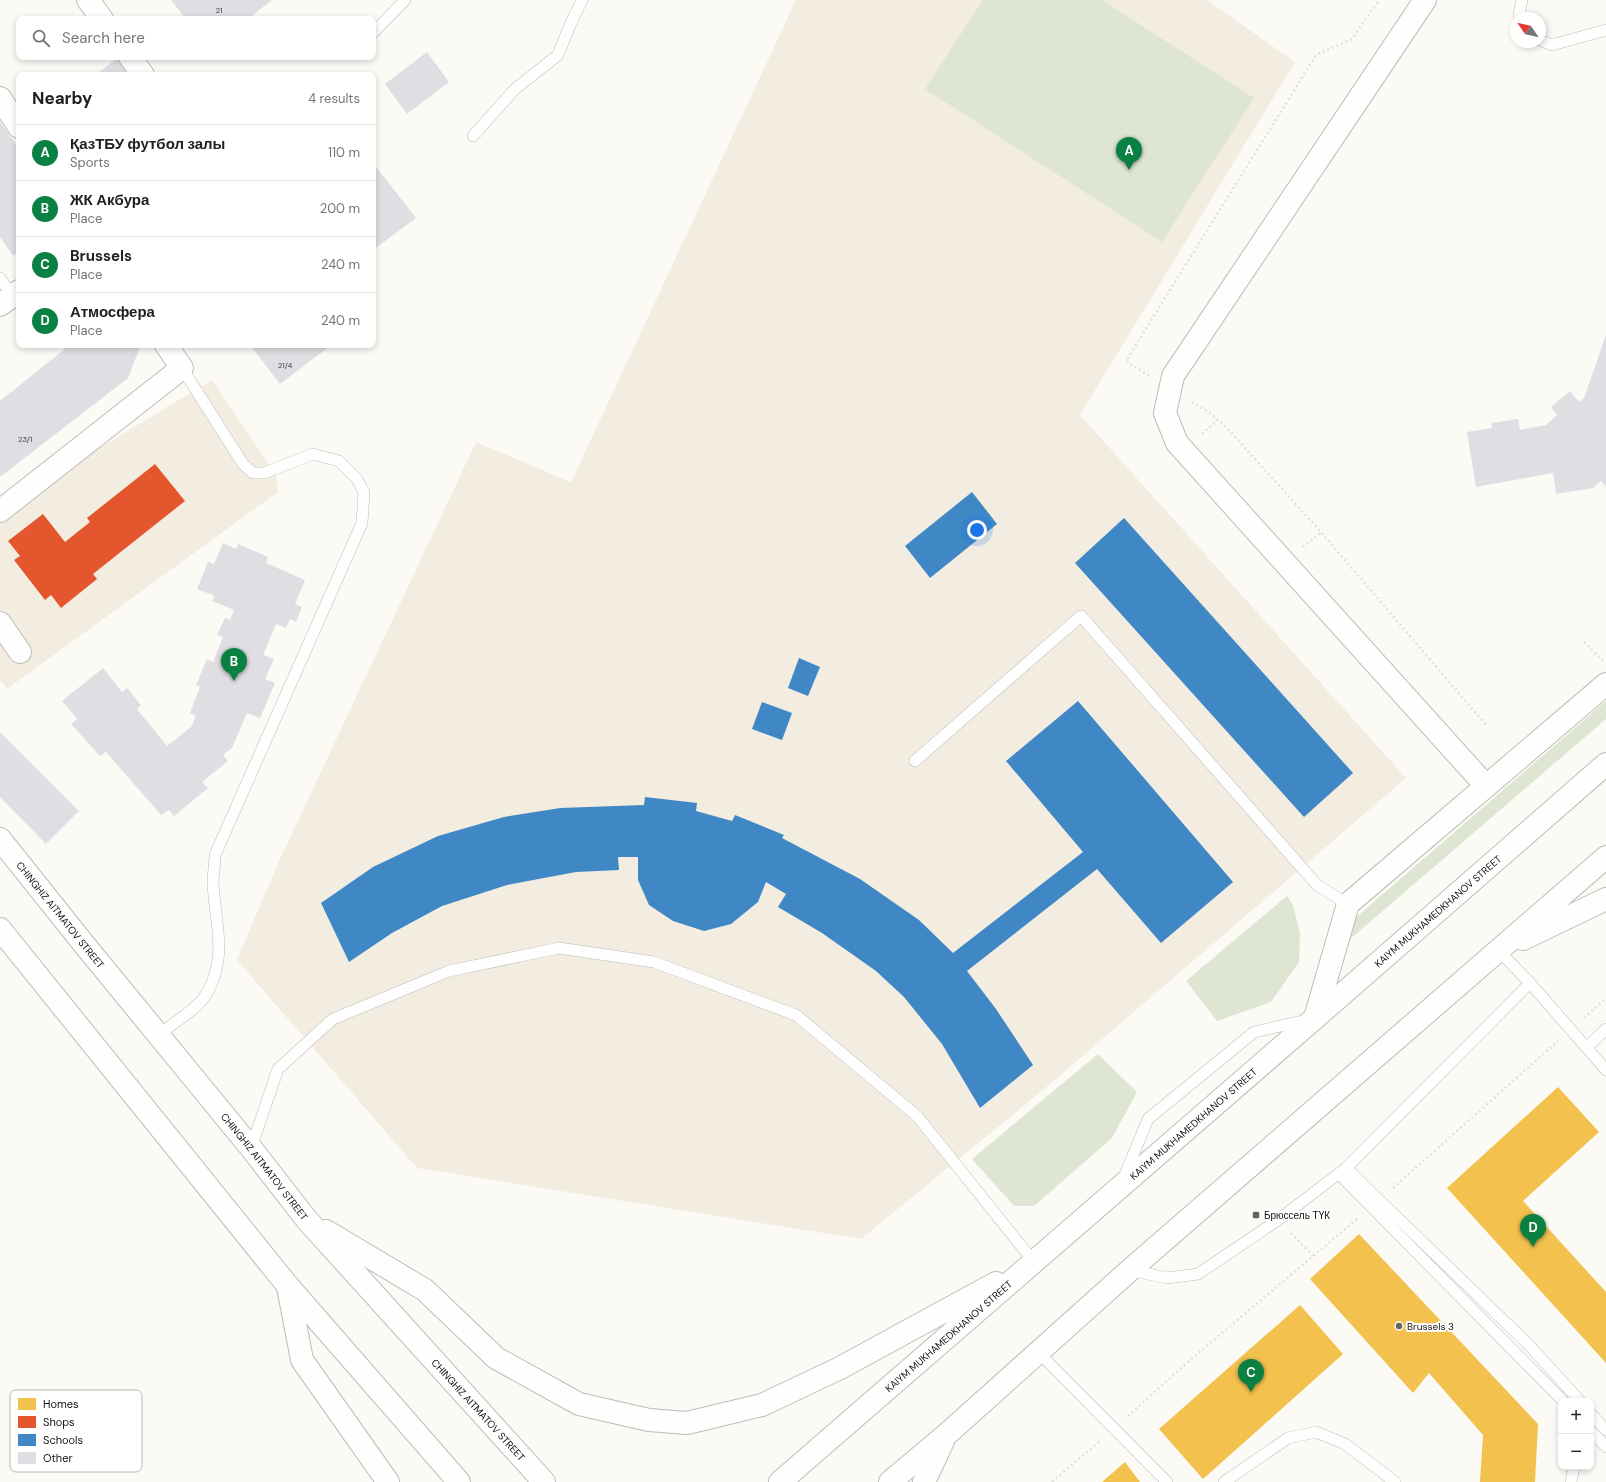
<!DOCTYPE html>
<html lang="en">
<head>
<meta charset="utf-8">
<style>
  :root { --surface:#fff; --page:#f2f2f2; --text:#202124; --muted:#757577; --line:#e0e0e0; --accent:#0b8043 }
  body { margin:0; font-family:"DM Sans",sans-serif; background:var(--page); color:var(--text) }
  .controls { position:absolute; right:12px; bottom:12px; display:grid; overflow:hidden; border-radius:8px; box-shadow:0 2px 6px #0003 }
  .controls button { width:36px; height:36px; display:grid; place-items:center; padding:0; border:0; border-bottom:1px solid var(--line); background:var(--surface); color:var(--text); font:20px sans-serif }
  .compass { position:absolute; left:1510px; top:12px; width:36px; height:36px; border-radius:50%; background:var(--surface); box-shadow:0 2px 6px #0003; rotate:304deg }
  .you { position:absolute; left:977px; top:530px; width:14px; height:14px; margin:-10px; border:3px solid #fff; border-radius:50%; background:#1a73e8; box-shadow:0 0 0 6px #1a73e833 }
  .badge { display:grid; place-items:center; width:26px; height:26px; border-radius:50%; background:var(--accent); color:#fff; font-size:13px; font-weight:700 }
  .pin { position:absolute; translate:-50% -33px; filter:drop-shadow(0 1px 2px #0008) }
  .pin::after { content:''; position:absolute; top:21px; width:14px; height:12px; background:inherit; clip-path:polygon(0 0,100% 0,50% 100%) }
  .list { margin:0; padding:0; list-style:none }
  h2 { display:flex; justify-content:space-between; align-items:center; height:52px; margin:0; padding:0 16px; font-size:17px }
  h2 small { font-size:13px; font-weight:400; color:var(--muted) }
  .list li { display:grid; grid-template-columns:26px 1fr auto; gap:12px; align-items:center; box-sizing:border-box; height:56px; padding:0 16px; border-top:1px solid var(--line) }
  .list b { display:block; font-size:15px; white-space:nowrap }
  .list p { margin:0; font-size:13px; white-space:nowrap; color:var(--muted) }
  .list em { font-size:13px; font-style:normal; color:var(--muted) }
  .icon { flex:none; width:22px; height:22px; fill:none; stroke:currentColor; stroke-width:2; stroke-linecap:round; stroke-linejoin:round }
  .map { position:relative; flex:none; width:1606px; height:1482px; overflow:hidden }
  .search { position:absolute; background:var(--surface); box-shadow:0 2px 6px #0003; left:16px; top:16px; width:360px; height:44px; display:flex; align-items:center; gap:10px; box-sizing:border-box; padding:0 14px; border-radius:8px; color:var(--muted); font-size:15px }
  .panel { position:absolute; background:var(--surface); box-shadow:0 2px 6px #0003; left:16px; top:72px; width:360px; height:276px; border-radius:8px }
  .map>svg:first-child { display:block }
</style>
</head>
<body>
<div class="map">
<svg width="1606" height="1482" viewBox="0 0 1606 1482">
  <rect width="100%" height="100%" fill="#fcfaf5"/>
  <g fill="#f3ede1">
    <polygon points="796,0 1207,0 1295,62 1080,415 1406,778 1043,1090 861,1239 417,1168 237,960 279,861 476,442 571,482"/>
    <polygon points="212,380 276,475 278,492 7,689 0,680 0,508"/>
  </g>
  <g fill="#dee5d2">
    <polygon points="983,0 1102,0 1254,98 1162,242 925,89"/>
    <polygon points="1606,701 1606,719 1349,940 1354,919"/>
    <polygon points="1287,896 1293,905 1300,934 1299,962 1271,1002 1217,1021 1186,981"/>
    <polygon points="1098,1054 1137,1092 1112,1138 1034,1206 1014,1206 972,1159"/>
  </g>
  <g fill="#f2c14e">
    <polygon points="1558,1087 1599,1132 1523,1201 1606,1292 1606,1363 1447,1188"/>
    <polygon points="1359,1234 1538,1424 1535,1482 1480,1482 1483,1435 1429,1373 1413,1393 1310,1279"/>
    <polygon points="1300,1305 1343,1354 1203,1479 1159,1429"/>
    <polygon points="1125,1462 1140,1482 1102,1482"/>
  </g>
  <polygon fill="#e4572e" points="155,464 185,501 93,574 97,579 61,608 51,595 45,600 14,560 20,556 8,541 43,514 65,542 90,522 87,518"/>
  <g fill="#3f88c5">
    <polygon points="972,492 997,524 930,578 905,546"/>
    <polygon points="1124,518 1353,773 1304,817 1075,563"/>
    <polygon points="799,658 820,667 808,696 788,688"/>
    <polygon points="1078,701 1233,882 1161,943 1097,869 967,971 996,1009 1033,1065 980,1108 942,1044 904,997 876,971 822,933 778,907 786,894 766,882 758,902 731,924 704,931 673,921 649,905 638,880 638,857 618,857 619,870 576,872 507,885 442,906 392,933 349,962 321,903 373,867 438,836 504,817 560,808 644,805 645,797 697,803 696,811 732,821 735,815 784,835 782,838 860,879 919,920 953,953 1083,852 1006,761"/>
    <polygon points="762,702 792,713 782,740 752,729"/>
  </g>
  <g fill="#e0dee3">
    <polygon points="171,0 272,0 248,19 186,19"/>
    <polygon points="427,52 449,82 407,114 385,84"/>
    <polygon points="119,57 127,57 141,75 95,75"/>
    <polygon points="0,122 19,149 19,251 13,256 0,237"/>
    <polygon points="377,168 416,218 373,250 373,171"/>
    <polygon points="1606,335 1606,487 1601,481 1593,488 1556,494 1553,473 1476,487 1467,432 1492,428 1491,423 1518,419 1520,430 1546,425 1557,415 1551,407 1570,391 1579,402 1584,398"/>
    <polygon points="62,345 139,345 140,347 128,378 0,477 0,401 65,349"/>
    <polygon points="250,345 329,345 330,346 280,384"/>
    <polygon points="223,543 236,549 238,544 268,557 266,563 305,580 295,604 302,607 296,622 290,619 286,628 276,624 263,655 274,659 265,679 275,683 260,718 247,713 232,748 223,755 228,761 202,782 208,788 174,816 169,810 161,815 106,752 100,756 71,724 77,719 62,701 103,668 122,692 127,688 141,705 137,709 167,746 191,727 196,716 190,713 200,687 196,685 207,659 213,662 223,637 217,635 225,618 230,620 234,610 212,601 215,596 197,589 208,562 214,564"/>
    <polygon points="0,732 79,811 46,844 0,797"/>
  </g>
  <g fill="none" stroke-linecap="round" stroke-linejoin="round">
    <g stroke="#bdbcb7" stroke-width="12">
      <g id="lane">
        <polyline points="1521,18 1519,15 1522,0"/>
        <polyline points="374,32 405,0"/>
        <polyline points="1540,40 1552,45 1606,30"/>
        <polyline points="473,136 515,89 558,55 570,25 582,0"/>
        <polyline points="0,278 12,296"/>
        <polyline points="915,761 1081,616 1317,885 1348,904"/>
        <polyline points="1499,951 1530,983 1606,1070"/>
        <path d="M 158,1035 C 172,1024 196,1010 205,996 C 229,959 215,923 213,883 C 213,874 215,864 215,855 L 362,523 L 364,492 L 357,479 L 339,461 L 313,454 L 264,473 L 253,473 L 243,464 L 182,368"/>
        <polyline points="1587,1047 1606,1029"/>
        <polyline points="251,1148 278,1069 333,1019 449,971 559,948 654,962 796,1015 917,1116 1034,1262"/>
        <polyline points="1346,1168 1529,1345 1580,1401"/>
        <polyline points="1339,1174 1563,1401"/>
        <polyline points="1124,1177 1148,1119 1254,1032 1307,1020"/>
        <polyline points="1130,1270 1167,1278 1198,1274 1278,1220 1346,1168 1530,983"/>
        <polyline points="1039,1353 1167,1482"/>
        <polyline points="1591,1414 1606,1430"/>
        <polyline points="1591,1431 1606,1447"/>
        <polyline points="1224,1482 1288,1438 1316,1432 1345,1444 1395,1482"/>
        <polyline points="1571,1482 1574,1467"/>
      </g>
    </g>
    <g stroke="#bdbcb7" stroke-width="24">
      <g id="street">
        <polyline points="88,0 102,19"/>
        <polyline points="1425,0 1173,376 1165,413 1177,443 1486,786"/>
        <polyline points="130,57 143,75"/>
        <polyline points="0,98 19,127"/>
        <polyline points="0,305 19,291"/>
        <polyline points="0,511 182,368 166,345"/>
        <polyline points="0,623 20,652"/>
        <polyline points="1315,1018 1348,904 1606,684"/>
      </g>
    </g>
    <g stroke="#bdbcb7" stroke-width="24">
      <g id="secondary">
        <path id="s1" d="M 0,839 L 83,943 L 251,1148 L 307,1220 L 544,1482"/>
        <polyline points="0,929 288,1286 459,1482"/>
        <polyline points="1523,939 1606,899"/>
        <polyline points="326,1231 425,1290 496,1358 579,1404 649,1420 687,1423 762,1405 840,1368 996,1283"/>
        <polyline points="288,1287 302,1360 388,1482"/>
        <path id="s2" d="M 780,1482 L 1315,1018 L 1606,764"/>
        <polyline points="890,1482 946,1435 1130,1270 1606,857"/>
        <polyline points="924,1482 943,1441"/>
      </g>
    </g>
    <g stroke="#e2e0df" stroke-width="2.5" stroke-dasharray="2 3" stroke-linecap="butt">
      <polyline points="1149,376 1126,361 1316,55 1352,39 1379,0"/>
      <polyline points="1192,402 1210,413 1226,427 1321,532 1486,725"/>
      <polyline points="1202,434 1218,420"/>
      <polyline points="1303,547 1321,532"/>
      <polyline points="1584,642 1603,661"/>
      <polyline points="1584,1018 1606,998"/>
      <polyline points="1393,1188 1558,1041"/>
      <polyline points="1291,1233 1313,1256"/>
      <polyline points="1128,1416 1189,1361 1357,1219"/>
      <polyline points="1052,1482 1100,1441"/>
    </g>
    <use href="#lane" stroke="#fffefe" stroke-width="11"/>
    <use href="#street" stroke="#fffefe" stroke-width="22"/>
    <use href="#secondary" stroke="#fffefe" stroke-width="22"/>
  </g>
  <g fill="#65635f" stroke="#fff" stroke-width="1.5">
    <rect x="1252" y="1211" width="8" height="8" rx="2"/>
    <circle cx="1399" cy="1326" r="4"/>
  </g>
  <g text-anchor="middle" stroke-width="4" stroke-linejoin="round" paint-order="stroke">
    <g font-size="8" fill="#464443">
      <text x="219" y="13">21</text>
      <text x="285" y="368">21/4</text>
      <text x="25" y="442">23/1</text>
    </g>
    <g font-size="10" fill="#13110e" stroke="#fff">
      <text dy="4" stroke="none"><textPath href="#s2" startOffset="871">KAIYM MUKHAMEDKHANOV STREET</textPath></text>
      <text dy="4" stroke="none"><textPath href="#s1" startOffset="97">CHINGHIZ AITMATOV STREET</textPath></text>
      <text dy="4" stroke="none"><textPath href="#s2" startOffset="547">KAIYM MUKHAMEDKHANOV STREET</textPath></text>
      <text dy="4" stroke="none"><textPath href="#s1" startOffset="421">CHINGHIZ AITMATOV STREET</textPath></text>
      <text dy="4" stroke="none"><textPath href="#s2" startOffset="223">KAIYM MUKHAMEDKHANOV STREET</textPath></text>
      <text dy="4" stroke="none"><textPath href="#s1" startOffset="745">CHINGHIZ AITMATOV STREET</textPath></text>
    </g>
    <g font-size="10" fill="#13110e" stroke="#fff" text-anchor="start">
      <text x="1264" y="1219">Брюссель ТҮК</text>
      <text x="1407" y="1330">Brussels 3</text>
    </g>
  </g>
  <rect x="10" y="1390" width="132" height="82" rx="6" fill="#fff" stroke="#b8b8b7" stroke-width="1"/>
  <rect x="18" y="1398" width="18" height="12" fill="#f2c14e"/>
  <rect x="18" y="1416" width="18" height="12" fill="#e4572e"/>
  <rect x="18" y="1434" width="18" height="12" fill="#3f88c5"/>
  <rect x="18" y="1452" width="18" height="12" fill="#e0dee3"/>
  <g font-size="11" fill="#13110e">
    <text x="43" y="1408">Homes</text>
    <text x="43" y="1426">Shops</text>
    <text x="43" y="1444">Schools</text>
    <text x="43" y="1462">Other</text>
  </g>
</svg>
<div class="controls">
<button>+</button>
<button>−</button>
</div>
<svg class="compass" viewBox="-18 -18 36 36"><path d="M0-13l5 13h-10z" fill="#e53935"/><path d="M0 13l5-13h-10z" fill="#757577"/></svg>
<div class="you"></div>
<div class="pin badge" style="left:1129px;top:170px">A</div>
<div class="pin badge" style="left:234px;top:681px">B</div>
<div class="pin badge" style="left:1251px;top:1392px">C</div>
<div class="pin badge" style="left:1533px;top:1247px">D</div>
<div class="search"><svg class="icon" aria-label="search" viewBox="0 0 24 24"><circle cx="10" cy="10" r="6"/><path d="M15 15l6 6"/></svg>Search here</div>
<section class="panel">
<h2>Nearby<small>4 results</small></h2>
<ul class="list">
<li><span class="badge">A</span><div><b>ҚазТБУ футбол залы</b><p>Sports</p></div><em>110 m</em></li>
<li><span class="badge">B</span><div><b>ЖК Акбура</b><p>Place</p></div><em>200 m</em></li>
<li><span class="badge">C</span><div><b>Brussels</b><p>Place</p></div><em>240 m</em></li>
<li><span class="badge">D</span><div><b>Атмосфера</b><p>Place</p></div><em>240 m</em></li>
</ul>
</section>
</div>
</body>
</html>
